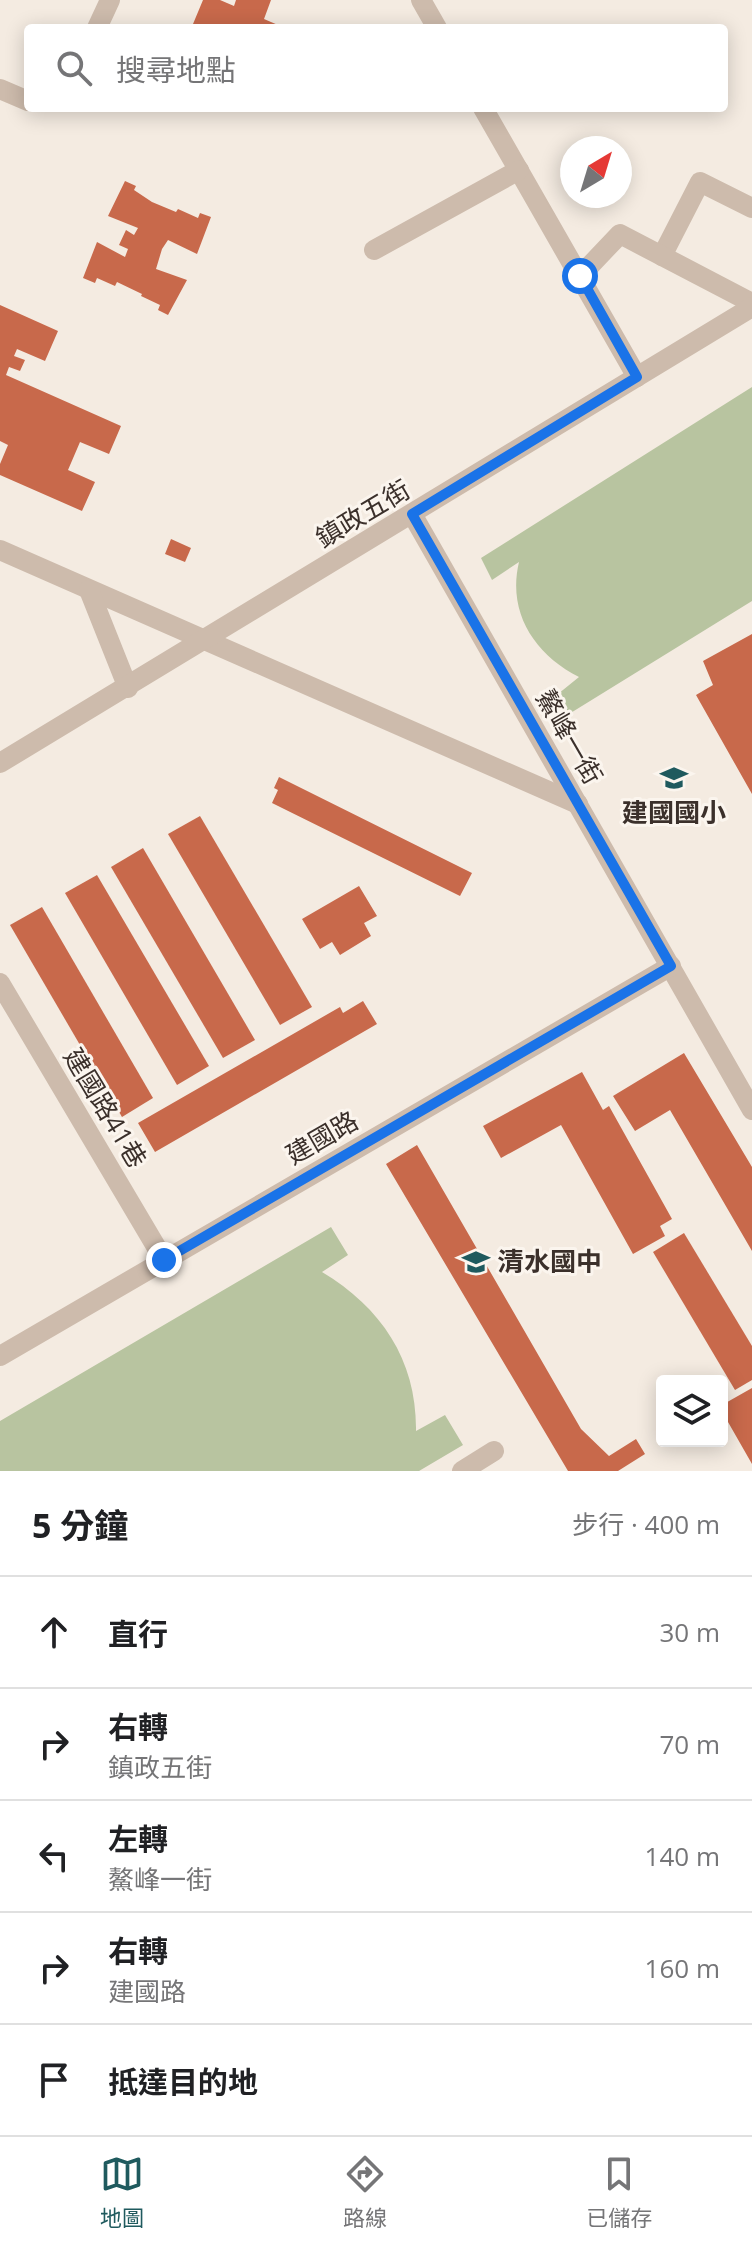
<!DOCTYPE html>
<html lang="zh-TW">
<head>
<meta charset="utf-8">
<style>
  :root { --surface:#fff; --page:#f2f2f2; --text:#202124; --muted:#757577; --line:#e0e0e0; --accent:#1f5a5e }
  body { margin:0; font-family:"Open Sans","Noto Sans TC",sans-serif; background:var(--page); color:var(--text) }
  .controls { position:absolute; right:24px; bottom:24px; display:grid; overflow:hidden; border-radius:8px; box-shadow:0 4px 20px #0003 }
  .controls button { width:72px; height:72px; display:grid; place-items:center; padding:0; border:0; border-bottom:2px solid var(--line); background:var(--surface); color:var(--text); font:40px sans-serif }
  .compass { position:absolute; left:560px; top:136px; width:72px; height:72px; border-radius:50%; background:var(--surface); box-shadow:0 4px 20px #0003; rotate:38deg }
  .stop { position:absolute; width:24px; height:24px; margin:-18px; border:6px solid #1a73e8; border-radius:50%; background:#fff }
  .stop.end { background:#1a73e8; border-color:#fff; box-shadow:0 2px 8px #0008 }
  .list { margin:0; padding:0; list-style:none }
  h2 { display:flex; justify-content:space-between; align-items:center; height:104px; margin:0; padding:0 32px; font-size:34px }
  h2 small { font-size:26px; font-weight:400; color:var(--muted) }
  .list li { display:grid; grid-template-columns:52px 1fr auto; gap:24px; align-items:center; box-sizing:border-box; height:112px; padding:0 32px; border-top:2px solid var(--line) }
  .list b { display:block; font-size:30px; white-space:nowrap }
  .list p { margin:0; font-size:26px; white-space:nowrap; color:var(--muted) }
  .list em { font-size:26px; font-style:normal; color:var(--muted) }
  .icon { flex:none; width:44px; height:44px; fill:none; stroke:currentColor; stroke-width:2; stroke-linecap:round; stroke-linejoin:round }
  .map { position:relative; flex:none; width:752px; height:1471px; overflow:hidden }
  .search { position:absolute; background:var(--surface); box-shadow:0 4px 20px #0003; left:24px; right:24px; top:24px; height:88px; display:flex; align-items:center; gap:20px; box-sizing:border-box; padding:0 28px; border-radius:8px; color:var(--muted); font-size:30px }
  .sheet { height:664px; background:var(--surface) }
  nav { display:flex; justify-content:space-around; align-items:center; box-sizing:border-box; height:112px; border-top:2px solid var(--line); background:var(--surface); font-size:22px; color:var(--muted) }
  nav a { display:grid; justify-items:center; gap:4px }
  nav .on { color:var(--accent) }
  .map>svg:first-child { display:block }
</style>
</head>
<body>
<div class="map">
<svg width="752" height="1471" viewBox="0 0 752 1471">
  <rect width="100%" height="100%" fill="#f4ebe1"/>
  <g fill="#b8c4a0">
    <path d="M 752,387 L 752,601 L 569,714 L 558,694 L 579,677 C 534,654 507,612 519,562 L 492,580 L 481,558 Z"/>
    <path d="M 331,1227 L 348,1255 L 322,1272 C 382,1308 417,1361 416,1431 L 445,1415 L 463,1445 L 419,1471 L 0,1471 L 0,1421 Z"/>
  </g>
  <g fill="#c8694b">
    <polygon points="203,0 220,0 234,6 236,0 271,0 264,19 285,28 203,28 193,24"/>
    <polygon points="125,181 136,186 134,190 152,202 176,212 178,209 198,218 200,213 211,217 197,254 168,240 162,249 156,269 187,280 168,315 158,310 160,305 141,296 142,294 117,282 115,286 97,278 95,283 83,278 97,242 125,257 128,249 119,245 126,230 134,235 138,228 108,216"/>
    <polygon points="0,305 58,331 45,361 17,349 14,356 25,360 20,371 9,367 6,375 121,426 109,454 80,442 68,470 95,482 82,511 0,475 0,464 8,445 0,441"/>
    <polygon points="171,539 191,548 185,562 165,554"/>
    <polygon points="752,634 752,794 696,695 713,685 703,661"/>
    <polygon points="279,777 472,873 460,896 272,803 278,790 274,788"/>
    <polygon points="200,816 312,1007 280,1025 168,834"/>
    <polygon points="143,848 255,1040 223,1058 111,867"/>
    <polygon points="97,875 209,1066 177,1085 65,893"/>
    <polygon points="359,886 377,916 364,923 371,936 340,955 332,942 320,949 302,919"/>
    <polygon points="42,907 153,1098 122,1117 10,925"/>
    <polygon points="363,1001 377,1024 155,1152 138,1123 340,1007 343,1013"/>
    <polygon points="684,1053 752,1167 752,1251 670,1110 635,1131 613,1096"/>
    <polygon points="582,1072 603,1110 609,1106 672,1219 660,1226 665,1236 633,1254 561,1125 501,1158 483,1126"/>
    <polygon points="417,1145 581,1429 609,1456 636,1439 645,1454 618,1471 568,1471 386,1164"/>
    <polygon points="684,1233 752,1346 752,1380 735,1390 653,1252"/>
    <polygon points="752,1388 752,1464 728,1422 722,1426 722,1405"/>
  </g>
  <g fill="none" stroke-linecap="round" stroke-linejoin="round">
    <g stroke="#cdbbac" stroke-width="20">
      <polyline points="421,0 437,28"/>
      <polyline points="97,28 110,0"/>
      <polyline points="0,89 28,101"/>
      <polyline points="483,108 637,377"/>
      <polyline points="374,250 519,170"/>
      <polyline points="662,256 700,182 752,208"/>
      <polyline points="580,276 620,234 752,303"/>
      <polyline points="412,514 752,1110"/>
      <polyline points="0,550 578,804"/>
      <polyline points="89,590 128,688"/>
      <polyline points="0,763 752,307"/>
      <polyline points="0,983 164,1260"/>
      <polyline points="0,1356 671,966"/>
      <polyline points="462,1471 494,1451"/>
    </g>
  </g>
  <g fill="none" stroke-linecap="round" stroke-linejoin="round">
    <polyline stroke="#1a73e8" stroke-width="10" points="164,1260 671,966 412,514 637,377 580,276"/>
  </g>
  <defs>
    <g id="school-bare" transform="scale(2.16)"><path d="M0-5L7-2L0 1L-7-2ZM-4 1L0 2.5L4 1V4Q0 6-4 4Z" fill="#1f5a5e" stroke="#fbf5ee" stroke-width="2.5" paint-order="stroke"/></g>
  </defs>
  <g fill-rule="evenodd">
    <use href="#school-bare" x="674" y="778"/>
    <use href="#school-bare" x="476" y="1262"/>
  </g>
  <g text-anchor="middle" stroke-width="6" stroke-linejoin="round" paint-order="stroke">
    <g font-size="26" fill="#3b302b" stroke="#fbf5ee">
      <text transform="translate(363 514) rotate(-31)" y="9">鎮政五街</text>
      <text transform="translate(569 737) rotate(60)" y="9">鰲峰一街</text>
      <text transform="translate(105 1108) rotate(59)" y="9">建國路41巷</text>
      <text transform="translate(322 1138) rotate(-30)" y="9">建國路</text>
    </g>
    <g font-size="26" font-weight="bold" fill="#3b302b" stroke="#fbf5ee">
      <text x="674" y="822">建國國小</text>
      <text x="498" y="1271" text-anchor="start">清水國中</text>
    </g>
  </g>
</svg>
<div class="controls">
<button><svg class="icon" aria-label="layers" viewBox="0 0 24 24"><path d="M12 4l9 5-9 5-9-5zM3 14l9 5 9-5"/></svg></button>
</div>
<svg class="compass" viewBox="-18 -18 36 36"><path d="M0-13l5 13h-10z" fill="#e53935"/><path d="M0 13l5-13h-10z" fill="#757577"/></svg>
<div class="stop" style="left:580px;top:276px"></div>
<div class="stop end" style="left:164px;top:1260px"></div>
<div class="search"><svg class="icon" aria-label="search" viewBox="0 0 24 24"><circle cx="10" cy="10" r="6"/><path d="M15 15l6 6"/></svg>搜尋地點</div>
</div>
<section class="sheet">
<h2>5 分鐘<small>步行 · 400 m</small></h2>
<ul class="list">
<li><svg class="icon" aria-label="ahead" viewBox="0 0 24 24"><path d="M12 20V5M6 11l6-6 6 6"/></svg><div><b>直行</b></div><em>30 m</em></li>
<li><svg class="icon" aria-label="right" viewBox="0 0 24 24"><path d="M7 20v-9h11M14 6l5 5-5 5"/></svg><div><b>右轉</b><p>鎮政五街</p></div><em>70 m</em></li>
<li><svg class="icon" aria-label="left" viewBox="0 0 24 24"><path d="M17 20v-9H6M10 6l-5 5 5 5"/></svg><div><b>左轉</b><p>鰲峰一街</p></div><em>140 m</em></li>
<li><svg class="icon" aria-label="right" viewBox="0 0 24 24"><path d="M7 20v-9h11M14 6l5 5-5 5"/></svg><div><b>右轉</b><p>建國路</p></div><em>160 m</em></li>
<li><svg class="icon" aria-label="arrive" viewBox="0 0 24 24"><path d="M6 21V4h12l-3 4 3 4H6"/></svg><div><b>抵達目的地</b></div></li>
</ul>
</section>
<nav>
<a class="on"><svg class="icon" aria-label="map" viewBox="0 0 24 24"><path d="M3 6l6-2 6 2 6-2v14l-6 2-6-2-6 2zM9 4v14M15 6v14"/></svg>地圖</a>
<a><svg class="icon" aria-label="directions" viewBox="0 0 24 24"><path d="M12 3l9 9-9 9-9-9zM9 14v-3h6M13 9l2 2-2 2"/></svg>路線</a>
<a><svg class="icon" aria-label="saved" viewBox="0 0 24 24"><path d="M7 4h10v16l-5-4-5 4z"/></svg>已儲存</a>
</nav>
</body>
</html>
